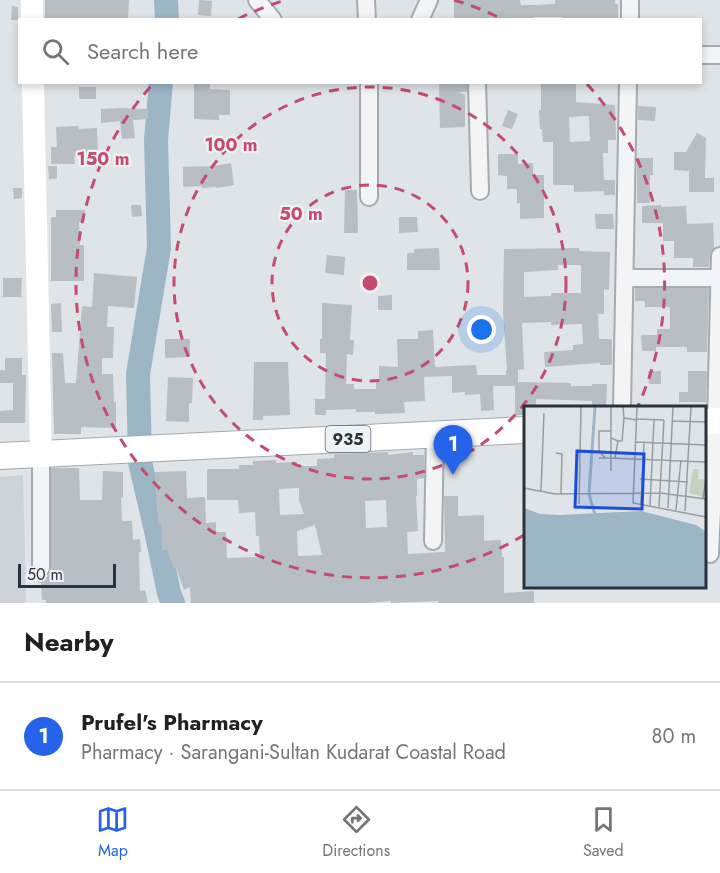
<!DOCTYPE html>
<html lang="en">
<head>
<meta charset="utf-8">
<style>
  :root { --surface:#fff; --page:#f6f6f6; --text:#202124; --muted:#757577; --line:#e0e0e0; --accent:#2563eb }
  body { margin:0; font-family:Jost,sans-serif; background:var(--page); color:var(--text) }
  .scale { position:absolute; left:18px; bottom:15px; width:98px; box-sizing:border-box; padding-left:6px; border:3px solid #29333e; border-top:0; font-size:16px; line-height:21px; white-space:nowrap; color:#29333e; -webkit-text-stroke:4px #eff2f5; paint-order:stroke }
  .you { position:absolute; left:482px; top:330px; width:21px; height:21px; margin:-15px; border:4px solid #fff; border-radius:50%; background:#1a73e8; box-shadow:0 0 0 9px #1a73e833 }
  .badge { display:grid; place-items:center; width:39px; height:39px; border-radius:50%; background:var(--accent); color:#fff; font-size:20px; font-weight:700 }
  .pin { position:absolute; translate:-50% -50px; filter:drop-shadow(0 2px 3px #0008) }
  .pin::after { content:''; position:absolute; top:32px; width:21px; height:18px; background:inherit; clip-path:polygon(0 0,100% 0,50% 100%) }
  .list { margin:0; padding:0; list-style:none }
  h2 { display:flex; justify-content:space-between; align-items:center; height:78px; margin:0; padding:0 24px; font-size:26px }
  h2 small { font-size:20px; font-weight:400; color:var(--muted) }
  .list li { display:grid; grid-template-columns:39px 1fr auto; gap:18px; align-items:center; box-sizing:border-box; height:108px; padding:0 24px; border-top:2px solid var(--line) }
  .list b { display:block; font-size:22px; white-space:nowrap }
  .list p { margin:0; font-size:20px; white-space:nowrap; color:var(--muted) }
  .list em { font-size:20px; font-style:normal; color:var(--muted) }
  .icon { flex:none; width:33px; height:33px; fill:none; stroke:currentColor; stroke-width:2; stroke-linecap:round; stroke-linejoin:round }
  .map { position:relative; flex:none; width:720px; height:603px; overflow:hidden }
  .search { position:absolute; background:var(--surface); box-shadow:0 3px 9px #0003; left:18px; right:18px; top:18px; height:66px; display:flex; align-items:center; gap:15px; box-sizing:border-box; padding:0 21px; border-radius:0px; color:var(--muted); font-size:22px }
  .sheet { height:186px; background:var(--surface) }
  nav { display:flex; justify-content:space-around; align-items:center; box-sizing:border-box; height:84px; border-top:2px solid var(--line); background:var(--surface); font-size:16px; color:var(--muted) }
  nav a { display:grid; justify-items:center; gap:3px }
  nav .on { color:var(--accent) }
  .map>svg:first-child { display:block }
</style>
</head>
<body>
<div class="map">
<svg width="720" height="603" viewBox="0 0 720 603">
  <rect width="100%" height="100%" fill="#dfe4e8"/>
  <polygon fill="#cdd3d9" points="23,475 26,603 0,603 0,477"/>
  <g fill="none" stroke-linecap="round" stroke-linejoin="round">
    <g stroke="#9cb6c6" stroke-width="24">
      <polyline points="166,0 167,20"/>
      <polyline points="161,82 156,140 159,248 138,374 140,462 157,535 169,593 173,603"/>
    </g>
  </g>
  <g fill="#b7bec4" fill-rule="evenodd">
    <polygon points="45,0 129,0 128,20 45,20"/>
    <polygon points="199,0 212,1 211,16 198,15"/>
    <polygon points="454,0 520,0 521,5 534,5 555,4 555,0 615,0 615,4 618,4 618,20 562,20 562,17 534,17 534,20 454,20"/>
    <polygon points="12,6 18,7 18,20 11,20"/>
    <polygon points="194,82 210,82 210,89 230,90 230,115 219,115 219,120 194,119"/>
    <polygon points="439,82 467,82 467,92 458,92 465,95 465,127 440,128"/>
    <path d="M 541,82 L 576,82 L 576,102 L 615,105 L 616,140 L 608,140 L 608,153 L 603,153 L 604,180 L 615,180 L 615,195 L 604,195 L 604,191 L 574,192 L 574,185 L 553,185 L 553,142 L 543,142 L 542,129 L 540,129 L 539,110 L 541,110 ZM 589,116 L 590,141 L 570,142 L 569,117 Z"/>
    <rect x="79" y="87" width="17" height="12"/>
    <polygon points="638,106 656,107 655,121 638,120"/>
    <polygon points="121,108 148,109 148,119 133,120 135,138 122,139 120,121 101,123 101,109"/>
    <polygon points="508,110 518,114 512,129 502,126"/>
    <polygon points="78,126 79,129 97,128 98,156 74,157 75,164 51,164 51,147 57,147 56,127"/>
    <polygon points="697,133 706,138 705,178 714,178 714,192 689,192 689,171 674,170 674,152 686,152"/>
    <polygon points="498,154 518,154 518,164 533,163 533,175 544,175 544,218 520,219 520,203 517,203 517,189 507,189 507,176 498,175"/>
    <polygon points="637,158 653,158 653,175 650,175 650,203 637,203"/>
    <polygon points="231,163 234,185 217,188 216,187 202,188 202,186 183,187 183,167 214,166"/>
    <polygon points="48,166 57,166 57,179 49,179"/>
    <polygon points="13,188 22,188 22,198 14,199"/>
    <polygon points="345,190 357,190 358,233 344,233"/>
    <polygon points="131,205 141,205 142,216 132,217"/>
    <polygon points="661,205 661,207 686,206 687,224 713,223 714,248 710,255 709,267 693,267 693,258 674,258 674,241 663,241 663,223 642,223 642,206"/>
    <polygon points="56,210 85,210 85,222 79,222 80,245 84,245 84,281 51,281 51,217 56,217"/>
    <polygon points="595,214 613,214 614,229 596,229"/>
    <polygon points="399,217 417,217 418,232 399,233"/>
    <polygon points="439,248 440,270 407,270 407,253 414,253 414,249"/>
    <path d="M 579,248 L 579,251 L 610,252 L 609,290 L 604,289 L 604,314 L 598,314 L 599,339 L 612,339 L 612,365 L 600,365 L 600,363 L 545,367 L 544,352 L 573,350 L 573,345 L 583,344 L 582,324 L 551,325 L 551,322 L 522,323 L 524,369 L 518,370 L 518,382 L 571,383 L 571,386 L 592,386 L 592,384 L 607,384 L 606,408 L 592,407 L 592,401 L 536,399 L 536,408 L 525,408 L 525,415 L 515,415 L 515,386 L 493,386 L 494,410 L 481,411 L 480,394 L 465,395 L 465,392 L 452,393 L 452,376 L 424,377 L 425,401 L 404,402 L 405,413 L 375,414 L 375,412 L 356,412 L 356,409 L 326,410 L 326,415 L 315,415 L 315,399 L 325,399 L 326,353 L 320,353 L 320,339 L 322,339 L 322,303 L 352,305 L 350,340 L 354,340 L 353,355 L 347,354 L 346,384 L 354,384 L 354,389 L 376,389 L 376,382 L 379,381 L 379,366 L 398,367 L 397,339 L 418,339 L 418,331 L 433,330 L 435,367 L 476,365 L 477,375 L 506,375 L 506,370 L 507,370 L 503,313 L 504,249 ZM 558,265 L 581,265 L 581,293 L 551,293 L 551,296 L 524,297 L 524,272 L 558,270 Z"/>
    <polygon points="327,255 345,257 344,275 325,273"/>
    <polygon points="94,273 137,277 134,308 108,306 107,327 114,327 113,358 102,358 102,374 113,374 114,402 116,402 116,428 81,427 81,434 54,434 52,353 63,353 65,383 76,383 82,306 92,307"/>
    <polygon points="3,278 22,278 21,297 3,297"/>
    <polygon points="635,288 709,288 707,352 687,352 687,347 656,347 656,351 642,351 641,335 657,335 657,329 670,329 670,307 645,307 645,301 635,301"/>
    <polygon points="392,295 392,310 378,310 378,296"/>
    <polygon points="61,303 62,332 52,332 51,304"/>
    <polygon points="165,339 190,339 190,357 165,358"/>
    <polygon points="5,358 22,358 22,375 26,375 25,423 0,423 0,411 13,410 13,383 0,383 0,370 5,370"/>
    <polygon points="254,362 288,362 290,415 263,416 263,420 253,420"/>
    <polygon points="648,371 661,371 661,384 649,384"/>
    <polygon points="688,371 707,371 706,402 679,402 679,392 688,392"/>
    <polygon points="168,377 193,378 192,403 189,403 189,422 166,421"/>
    <path d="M 388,452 L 388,455 L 413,452 L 413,455 L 424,455 L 424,478 L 417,479 L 417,496 L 416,496 L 418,531 L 407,532 L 408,554 L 445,552 L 444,496 L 458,496 L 458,516 L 484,515 L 484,541 L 501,540 L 502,557 L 504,557 L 504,593 L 534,591 L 534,603 L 438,603 L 438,601 L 391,603 L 391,601 L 368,603 L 191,603 L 190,587 L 184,590 L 176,568 L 174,568 L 167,550 L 162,550 L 161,524 L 158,524 L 158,512 L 157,512 L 155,472 L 186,471 L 187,498 L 205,497 L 206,523 L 216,522 L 216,532 L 226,532 L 227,558 L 260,557 L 259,536 L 256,536 L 255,512 L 239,513 L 238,500 L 207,500 L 207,469 L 239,469 L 239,465 L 253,465 L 253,461 L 276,460 L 276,463 L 297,462 L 297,466 L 317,466 L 317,459 L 334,458 L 334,454 ZM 299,488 L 299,500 L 304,514 L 280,515 L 279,489 ZM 386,500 L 387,527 L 366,528 L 365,501 ZM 315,525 L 322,555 L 298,556 L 297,531 Z"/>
    <polygon points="51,468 79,468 80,500 102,500 103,471 123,472 123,498 121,497 122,521 132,521 133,540 140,539 141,552 139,552 140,591 145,590 148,603 46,603 46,600 42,600 41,583 38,583 38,578 42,578 47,577 50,573 51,568"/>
  </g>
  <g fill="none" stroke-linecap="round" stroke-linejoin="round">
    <g stroke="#a5abb2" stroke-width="20">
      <g id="street">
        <polyline points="257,0 273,20"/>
        <polyline points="366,0 367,20"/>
        <polyline points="420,20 429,0"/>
        <polyline points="630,20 630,0"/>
        <polyline points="700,55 720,55"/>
        <polyline points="477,82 480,191"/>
        <polyline points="369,197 369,82"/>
        <polyline points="625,278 720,278"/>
        <polyline points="622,408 628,82"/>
        <polyline points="41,455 41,568"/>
        <polyline points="433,541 435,434"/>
        <polyline points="710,554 716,422 720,256"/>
      </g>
    </g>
    <g stroke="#9faab2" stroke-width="28">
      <g id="primary">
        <polyline points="704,422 720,421"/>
        <polyline points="0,456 525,430"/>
      </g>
    </g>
    <use href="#street" stroke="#f2f4f6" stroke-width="16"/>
    <g stroke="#fff" stroke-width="22">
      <polyline points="32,0 32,20"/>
      <polyline points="33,82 41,455"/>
    </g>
    <use href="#primary" stroke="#fff" stroke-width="26"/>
  </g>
  <g fill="none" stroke="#c54b6f" stroke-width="3" stroke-dasharray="10 8">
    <circle cx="370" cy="283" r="98"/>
    <circle cx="370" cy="283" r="196"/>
    <path d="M524 535A295 295 0 0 1 153 84M238 19A295 295 0 0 1 286 0M454 0A295 295 0 0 1 502 19M587 84A295 295 0 0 1 637 408"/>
  </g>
  <g text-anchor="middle" stroke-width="4.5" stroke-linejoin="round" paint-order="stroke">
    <rect fill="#eff2f5" stroke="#646c75" stroke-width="1.5" x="325.5" y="426" width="45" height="26" rx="4.5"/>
    <g font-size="16" font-weight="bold" fill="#29333e">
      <text x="348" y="445">935</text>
    </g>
  </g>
  <g transform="translate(524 406)">
    <rect width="182" height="182" fill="#dfe4e8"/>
    <path d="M 169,63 L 175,63 L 174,73 L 181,73 L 180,91 L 165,87 Z" fill="#c7d1c1"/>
    <path d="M 0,102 L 16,108 L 36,109 L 117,105 L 172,119 L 181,125 L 181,181 L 0,181 Z" fill="#9cb6c6"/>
    <path fill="none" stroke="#9cb6c6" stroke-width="3" d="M 71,109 L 65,88 L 71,1"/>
    <path fill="none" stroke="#969da4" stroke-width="1.5" d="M 87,1 L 87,52 L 182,56M 99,1 L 100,12 L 113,14M 113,1 L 109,97 L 182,111M 113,13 L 140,14M 148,15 L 182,16M 87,32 L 94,35 L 91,52M 93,35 L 98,35 L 100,12M 112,36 L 182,39M 32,47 L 38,48 L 37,88M 75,52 L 87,52 L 87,65M 81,52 L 75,44 L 75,25 L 87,25M 116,73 L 164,76M 0,82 L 31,88 L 136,87 L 182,93M 17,85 L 20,7M 179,92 L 182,72M 55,98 L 57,1M 117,99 L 120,37M 126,100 L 130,14M 135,101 L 140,14M 144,102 L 149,1M 152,104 L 157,54M 161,105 L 167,1"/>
    <path fill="#1d4ed8" fill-opacity="0.15" stroke="#1d4ed8" stroke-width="3" d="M 53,45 L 120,48 L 118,103 L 51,101 Z"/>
    <rect width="182" height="182" fill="none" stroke="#29333e" stroke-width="3"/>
  </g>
  <circle cx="370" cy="283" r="9" fill="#c54b6f" stroke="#eff2f5" stroke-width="3"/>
  <g font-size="18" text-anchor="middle" font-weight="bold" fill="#c54b6f" stroke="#eff2f5" stroke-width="4.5" stroke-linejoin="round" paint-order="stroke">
    <text x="231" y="151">100 m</text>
    <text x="103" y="165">150 m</text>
    <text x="301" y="220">50 m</text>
  </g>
</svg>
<div class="scale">50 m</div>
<div class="you"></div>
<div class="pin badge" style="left:453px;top:475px">1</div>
<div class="search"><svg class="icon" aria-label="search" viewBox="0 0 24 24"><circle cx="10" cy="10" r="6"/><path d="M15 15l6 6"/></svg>Search here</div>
</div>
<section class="sheet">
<h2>Nearby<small></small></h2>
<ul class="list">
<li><span class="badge">1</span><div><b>Prufel's Pharmacy</b><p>Pharmacy · Sarangani-Sultan Kudarat Coastal Road</p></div><em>80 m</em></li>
</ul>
</section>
<nav>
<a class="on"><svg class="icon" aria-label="map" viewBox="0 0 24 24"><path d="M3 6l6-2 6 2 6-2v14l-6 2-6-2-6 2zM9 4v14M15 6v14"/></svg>Map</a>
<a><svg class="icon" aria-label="directions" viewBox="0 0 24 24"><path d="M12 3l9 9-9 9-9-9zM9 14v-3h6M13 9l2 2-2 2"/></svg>Directions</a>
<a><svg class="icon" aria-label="saved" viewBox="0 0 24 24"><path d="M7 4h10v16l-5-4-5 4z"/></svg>Saved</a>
</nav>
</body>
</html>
